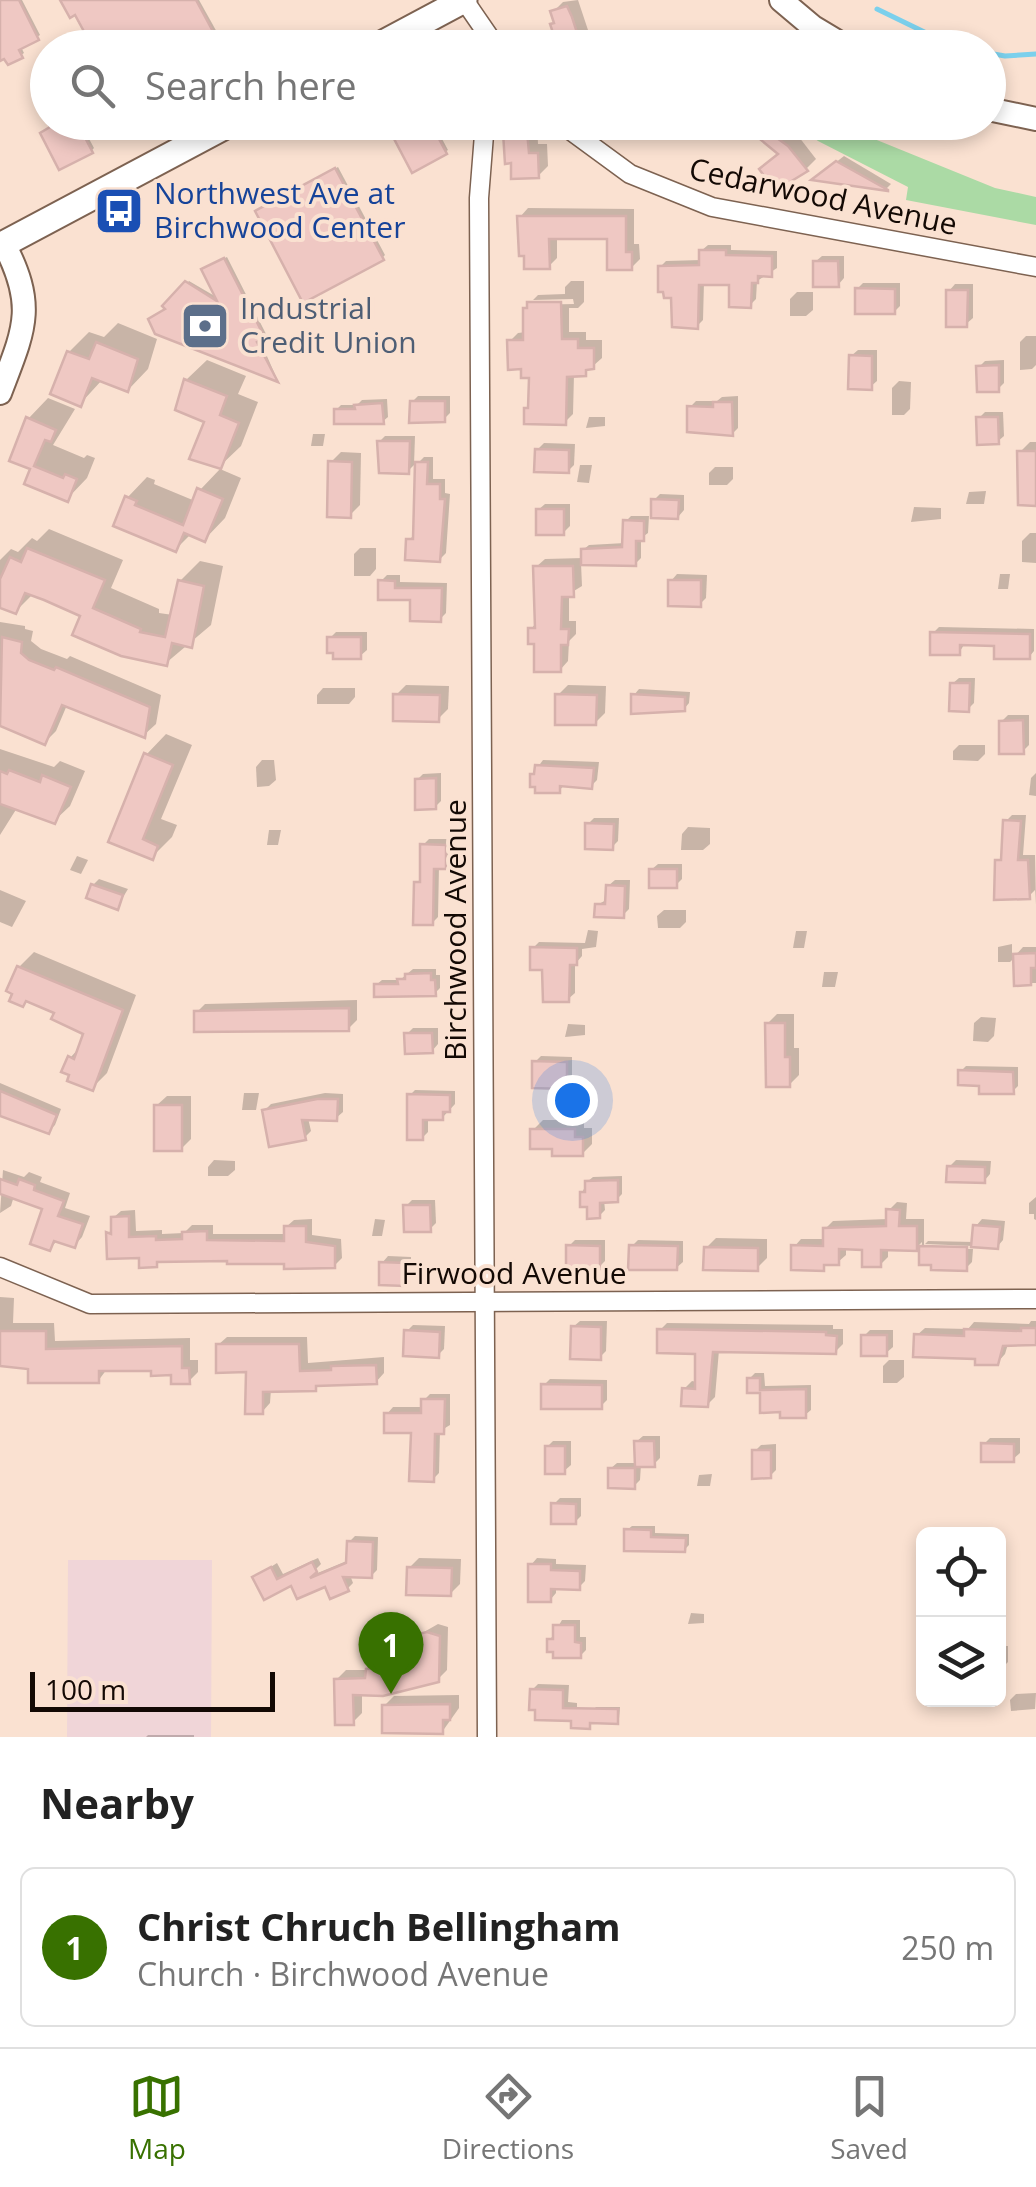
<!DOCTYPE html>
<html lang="en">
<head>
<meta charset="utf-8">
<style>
  :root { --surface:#fff; --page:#f2f2f2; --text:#222; --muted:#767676; --line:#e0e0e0; --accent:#387100 }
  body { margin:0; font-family:"Open Sans",sans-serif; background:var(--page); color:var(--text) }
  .controls { position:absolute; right:30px; bottom:30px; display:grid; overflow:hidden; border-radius:15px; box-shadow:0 5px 15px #0003 }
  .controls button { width:90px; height:90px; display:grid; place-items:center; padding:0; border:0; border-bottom:2px solid var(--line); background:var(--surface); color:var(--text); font:50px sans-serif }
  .scale { position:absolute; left:30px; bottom:25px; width:245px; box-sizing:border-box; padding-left:10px; border:5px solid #130904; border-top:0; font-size:28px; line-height:35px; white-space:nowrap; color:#130904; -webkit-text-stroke:8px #fae1d1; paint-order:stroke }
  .you { position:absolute; left:572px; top:1100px; width:35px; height:35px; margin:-25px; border:8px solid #fff; border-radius:50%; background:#1a73e8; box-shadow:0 0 0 15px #1a73e833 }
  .badge { display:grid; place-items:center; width:65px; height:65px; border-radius:50%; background:var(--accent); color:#fff; font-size:32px; font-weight:700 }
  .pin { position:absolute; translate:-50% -82px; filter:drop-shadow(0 2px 5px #0008) }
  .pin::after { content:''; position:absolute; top:52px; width:35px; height:30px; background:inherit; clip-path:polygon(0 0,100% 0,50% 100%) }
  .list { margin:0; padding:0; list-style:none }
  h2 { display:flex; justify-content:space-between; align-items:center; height:130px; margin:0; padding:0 40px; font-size:42px }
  h2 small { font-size:32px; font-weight:400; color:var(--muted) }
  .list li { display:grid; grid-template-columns:65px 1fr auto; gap:30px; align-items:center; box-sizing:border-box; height:160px; margin:0 20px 20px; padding:0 20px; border:2px solid var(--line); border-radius:15px }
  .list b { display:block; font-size:38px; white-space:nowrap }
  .list p { margin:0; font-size:32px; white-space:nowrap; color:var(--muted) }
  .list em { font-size:32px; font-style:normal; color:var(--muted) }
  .icon { flex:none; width:55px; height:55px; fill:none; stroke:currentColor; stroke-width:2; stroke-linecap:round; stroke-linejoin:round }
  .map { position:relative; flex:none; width:1036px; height:1737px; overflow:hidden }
  .search { position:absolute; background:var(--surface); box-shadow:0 5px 15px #0003; left:30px; right:30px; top:30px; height:110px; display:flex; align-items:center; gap:25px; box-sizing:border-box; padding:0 35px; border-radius:55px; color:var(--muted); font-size:38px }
  .sheet { height:310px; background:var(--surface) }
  nav { display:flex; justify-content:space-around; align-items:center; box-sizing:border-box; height:140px; border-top:2px solid var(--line); background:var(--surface); font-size:28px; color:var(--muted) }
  nav a { display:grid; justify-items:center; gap:5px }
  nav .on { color:var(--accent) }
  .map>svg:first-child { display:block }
</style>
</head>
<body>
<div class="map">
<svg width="1036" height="1737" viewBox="0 0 1036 1737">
  <rect width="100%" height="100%" fill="#fae1d1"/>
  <polygon fill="#f0d5d8" points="68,1560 212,1560 211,1737 67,1737"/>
  <polygon fill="#abdaa5" points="795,123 835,123 995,188 1036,197 1036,225 906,200 908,187 818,141"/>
  <g fill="#0003">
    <polygon points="0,0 22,0 40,35 21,47 24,53 21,55 0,58"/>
    <polygon points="63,0 199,0 218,34 215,37 76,12"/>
    <polygon points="578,0 594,48 561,48 553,12 563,2"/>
    <polygon points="58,122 80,122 94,148 91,151"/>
    <polygon points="418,122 433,122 448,150 445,152"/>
    <polygon points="537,122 538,144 547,144 548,166 538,176 506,133 516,123"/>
    <polygon points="645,122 686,122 654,139"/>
    <polygon points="758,122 780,122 799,137 816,159 806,169 780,153 752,130"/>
    <polygon points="844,156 891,184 887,188 816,178"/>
    <polygon points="338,167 385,255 383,257 260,210"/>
    <polygon points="528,208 634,209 634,244 639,244 640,259 631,268 609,237 557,237 557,258 548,267 520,217"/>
    <polygon points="708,245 731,245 731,250 777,251 777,268 757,281 756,299 750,305 732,282 704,282 703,320 697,326 673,296 660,267 666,261 702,260 701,251"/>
    <polygon points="822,256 844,256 844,278 838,285 815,262"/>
    <polygon points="227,257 266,334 259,338 277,379 157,332 168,309 166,306 189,281 218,298 206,267"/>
    <polygon points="571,281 584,281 584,302 578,308 569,308 569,332 586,332 586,340 602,340 602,358 585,373 574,374 573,414 565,422 526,409 531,405 532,375 510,341 518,333 526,332 526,309 529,305 574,304 573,299 533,300 538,295 565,294 565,287"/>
    <polygon points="863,283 900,283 900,306 894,312 857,289"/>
    <polygon points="955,284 973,284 973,318 966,324 949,291"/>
    <polygon points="797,292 813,292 813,310 806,316 790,316 790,299"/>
    <polygon points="118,323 157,339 148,369 128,390 102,380 80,404 69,352 89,332 104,337"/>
    <polygon points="1026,336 1036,336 1036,365 1032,369 1020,370 1020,342"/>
    <polygon points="858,350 877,350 877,381 870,387 851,356"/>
    <polygon points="207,360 246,376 238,394 258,402 241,446 220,466 207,421 186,380"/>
    <polygon points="1004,360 1004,383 998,389 979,367 985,361"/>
    <polygon points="899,381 911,382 910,409 904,415 892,415 892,388"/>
    <polygon points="418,396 450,396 450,413 444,419 412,402"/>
    <polygon points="738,396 738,428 732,434 690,407 696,401 717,401 722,397"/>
    <polygon points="48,398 75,409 53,445 84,458 87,455 95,458 87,478 67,499 34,468 28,419"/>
    <polygon points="387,399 388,417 382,422 336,410 341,405 357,405 362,400"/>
    <polygon points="985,412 1003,412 1004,436 997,442 979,418"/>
    <polygon points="589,417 605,417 605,426 586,428"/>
    <polygon points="313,434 325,434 323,446 311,446"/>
    <polygon points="385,436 415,436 414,465 408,471 379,442"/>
    <polygon points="1030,442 1036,442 1036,503 1020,452"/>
    <polygon points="544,443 575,444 574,465 568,471 537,450"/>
    <polygon points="341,452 361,453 360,505 350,515 331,462"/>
    <polygon points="424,457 433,457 433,479 445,479 445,493 450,494 446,553 440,559 409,540 416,533 418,463"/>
    <polygon points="580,465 592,465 589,483 577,482"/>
    <polygon points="715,467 733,467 733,479 727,485 709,485 709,473"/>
    <polygon points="220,469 241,478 225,518 205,539 192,533 175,550 127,498 147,477 155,480 154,484 195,501 200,490"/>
    <polygon points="986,491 984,504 966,504 969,492"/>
    <polygon points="660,494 684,495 684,510 678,517 654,500"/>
    <polygon points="545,504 570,504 570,526 563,533 538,510"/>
    <polygon points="914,507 941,508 941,519 911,522"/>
    <polygon points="631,516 649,516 648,533 641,538 641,558 635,564 581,563 582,586 569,594 569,621 576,621 576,634 569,641 568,661 560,670 537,642 531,629 537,622 536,567 545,559 584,558 583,550 589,545 625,543 626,521"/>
    <polygon points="49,529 123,560 111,588 159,609 159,613 173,615 180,581 200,561 223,566 211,625 166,663 83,614 34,593 16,611 0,605 0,560 11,549 18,552 32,538 37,541"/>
    <polygon points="1030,533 1036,533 1036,563 1022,562 1022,541"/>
    <polygon points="360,548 376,548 376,569 370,576 354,576 354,554"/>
    <polygon points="677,574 707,575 706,598 700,604 671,581"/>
    <polygon points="1000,574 1010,574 1008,589 998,589"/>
    <polygon points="387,575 400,575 400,582 447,583 446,613 440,619 413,598 381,581"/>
    <polygon points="0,622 25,626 25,629 33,631 31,641 41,649 67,659 70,656 161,695 156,724 144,735 67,705 56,731 45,742 0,719"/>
    <polygon points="939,627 1034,629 1034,651 1029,657 996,644 965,643 959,653 933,633"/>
    <polygon points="336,632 367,632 367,650 360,656 330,638"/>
    <polygon points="959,678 975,678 974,703 968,709 952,684"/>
    <polygon points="406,685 449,686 448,709 438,719 396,695"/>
    <polygon points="568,685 606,686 605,713 595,723 558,695"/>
    <polygon points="323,688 355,688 355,697 349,704 317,704 317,695"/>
    <polygon points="639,689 690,692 689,703 684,709 634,695"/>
    <polygon points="1008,715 1029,715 1029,745 1023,751 1001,722"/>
    <polygon points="166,734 192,745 161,819 177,825 172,837 152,857 111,840 146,755"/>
    <polygon points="959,745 985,745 985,754 978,761 953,760 953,751"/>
    <polygon points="0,749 54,767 60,761 85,771 70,806 54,821 17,808 0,835"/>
    <polygon points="262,760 274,760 276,780 269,786 257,787 256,767"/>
    <polygon points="543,760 599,762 597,780 591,786 565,784 559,791 532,775"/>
    <polygon points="441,773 441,801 435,807 417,780 423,774"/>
    <polygon points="1036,773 1036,796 1029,795 1031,778"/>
    <polygon points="1012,815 1026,815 1023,855 1035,855 1036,905 1035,890 1029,896 998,861 1004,855 1006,821"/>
    <polygon points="594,818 619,818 618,841 612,847 588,824"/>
    <polygon points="688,827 710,828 710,844 703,850 681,850 682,834"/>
    <polygon points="269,830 281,830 278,845 267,845"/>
    <polygon points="429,839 451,839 451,860 445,867 439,866 438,917 432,923 417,883 422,877 423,845"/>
    <polygon points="77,856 88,860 81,874 70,870"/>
    <polygon points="658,864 682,864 682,879 676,885 651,870"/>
    <polygon points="99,879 128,889 117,907 93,885"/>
    <polygon points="615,880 630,880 629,909 623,915 597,905 608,899 608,886"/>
    <polygon points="0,890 26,901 12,927 0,922"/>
    <polygon points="664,910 686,910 686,922 680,928 658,928 657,916"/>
    <polygon points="588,930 598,931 596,947 582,949 582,956 575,964 575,993 568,999 533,948 539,942 585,943"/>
    <polygon points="796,931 807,931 804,948 793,948"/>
    <polygon points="1012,944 1012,959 1023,947 1036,947 1036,983 1016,983 1016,956 1010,962 998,962 998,947"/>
    <polygon points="34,952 136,995 107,1073 92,1088 70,1058 81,1046 87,1033 58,1012 19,967"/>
    <polygon points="413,969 436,969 436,975 440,975 440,988 435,993 376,985 382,980 400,980"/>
    <polygon points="824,972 838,972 835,987 822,987"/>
    <polygon points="357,1000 357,1020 348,1029 197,1012 205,1004"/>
    <polygon points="777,1014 794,1014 794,1048 799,1048 799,1075 789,1085 767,1024"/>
    <polygon points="981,1017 996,1018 994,1036 988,1042 973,1041 974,1023"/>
    <polygon points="568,1024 585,1025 585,1035 565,1037"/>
    <polygon points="413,1028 438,1028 438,1044 432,1051 407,1034"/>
    <polygon points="541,1056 572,1057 572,1080 566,1086 535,1062"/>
    <polygon points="966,1066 1018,1067 1018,1086 1013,1091 982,1083 961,1071"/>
    <polygon points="0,1083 61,1109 55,1125 48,1132 0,1112"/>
    <polygon points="415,1090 455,1091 455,1104 442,1118 428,1117 428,1132 422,1138 409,1096"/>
    <polygon points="244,1093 259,1093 256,1110 242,1110"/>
    <polygon points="325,1093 343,1094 343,1112 336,1118 308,1118 311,1131 304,1138 265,1110 271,1104"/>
    <polygon points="167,1096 191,1096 191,1139 181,1149 156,1106"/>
    <polygon points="543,1120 584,1120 584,1128 592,1128 592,1144 582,1154 554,1147 533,1130"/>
    <polygon points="214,1160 235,1161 235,1170 228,1176 208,1176 208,1167"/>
    <polygon points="956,1160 991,1161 990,1174 984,1181 949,1167"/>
    <polygon points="3,1170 24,1177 29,1172 42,1177 40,1182 70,1193 65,1208 90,1216 82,1237 74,1246 58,1240 50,1248 45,1207 14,1196 11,1206 0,1213"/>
    <polygon points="622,1176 622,1194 617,1199 604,1200 605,1210 599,1216 582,1193 587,1182 593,1177"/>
    <polygon points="1036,1197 1036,1220 1034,1219 1034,1214 1029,1214 1029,1203"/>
    <polygon points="412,1200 435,1200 436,1223 430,1229 406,1206"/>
    <polygon points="897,1202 907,1203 906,1219 924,1219 924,1249 973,1249 972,1262 966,1268 921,1263 922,1242 916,1248 888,1248 888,1257 880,1265 865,1247 846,1247 846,1255 838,1262 828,1262 822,1268 794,1247 801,1239 825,1239 825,1229 833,1221 888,1219 889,1210"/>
    <polygon points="135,1210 136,1231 162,1230 162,1234 184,1233 192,1225 213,1225 213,1234 286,1234 286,1227 294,1220 312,1219 312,1235 341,1239 342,1258 334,1266 229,1259 161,1260 156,1265 108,1233 114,1228 113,1218 121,1211"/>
    <polygon points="375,1219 385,1220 382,1236 372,1236"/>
    <polygon points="982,1219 1005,1221 1003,1240 997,1247 925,1244 928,1241 974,1242 976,1226"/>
    <polygon points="716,1238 767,1239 767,1258 757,1268 706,1248"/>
    <polygon points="575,1240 605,1240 605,1261 599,1267 569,1246"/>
    <polygon points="638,1240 683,1241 683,1262 676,1268 631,1247"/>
    <polygon points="388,1256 411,1257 411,1277 404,1283 382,1263"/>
    <polygon points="0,1297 14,1298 13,1323 54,1323 55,1341 190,1338 190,1360 198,1360 198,1372 189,1381 174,1373 153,1369 107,1369 98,1381 30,1366 0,1364"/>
    <polygon points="580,1321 607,1321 606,1351 600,1357 573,1327"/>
    <polygon points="1031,1321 1036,1321 1036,1343 1008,1344 1005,1354 997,1363 916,1336 925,1328 968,1329 974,1322 1029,1324"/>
    <polygon points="667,1323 833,1325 833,1329 843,1329 843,1344 835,1352 719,1350 715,1397 707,1405 684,1389 692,1381 697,1382 697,1351 660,1330"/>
    <polygon points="413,1325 445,1326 444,1349 438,1355 407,1331"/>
    <polygon points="870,1330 893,1330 893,1347 886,1353 864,1336"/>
    <polygon points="227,1337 307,1337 308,1363 384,1357 384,1373 376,1382 320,1383 315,1389 271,1389 270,1403 262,1412 249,1370 218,1345"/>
    <polygon points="889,1360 904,1360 904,1377 897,1383 883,1383 883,1366"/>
    <polygon points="755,1373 764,1373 765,1386 811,1385 811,1410 805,1415 783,1410 762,1390 750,1390 749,1379"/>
    <polygon points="550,1379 607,1380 607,1400 601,1406 544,1385"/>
    <polygon points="430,1394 450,1394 450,1425 440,1431 439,1473 433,1479 414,1430 387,1414 393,1407 424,1407 424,1400"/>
    <polygon points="643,1436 660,1436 660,1458 654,1464 641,1464 640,1480 634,1486 610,1469 617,1463 637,1463 636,1442"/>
    <polygon points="990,1438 1020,1438 1020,1453 1013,1459 984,1444"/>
    <polygon points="553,1441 571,1441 571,1465 564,1471 547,1447"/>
    <polygon points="776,1444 776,1470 770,1476 755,1451 761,1445"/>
    <polygon points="712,1474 710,1486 697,1486 699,1475"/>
    <polygon points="560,1498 581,1498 581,1516 575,1522 554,1504"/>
    <polygon points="632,1526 655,1526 655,1533 689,1534 689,1545 684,1550 627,1530"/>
    <polygon points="355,1536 378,1537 377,1570 371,1576 350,1575 353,1583 347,1589 326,1584 255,1577 277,1563 283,1574 318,1558 321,1564 308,1577 349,1560 349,1542"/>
    <polygon points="419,1558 461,1559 460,1584 450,1594 409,1568"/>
    <polygon points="537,1558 556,1559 556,1564 586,1565 585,1581 579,1587 556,1587 556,1593 550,1600 531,1565"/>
    <polygon points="691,1613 704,1614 704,1623 688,1624"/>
    <polygon points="562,1620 580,1620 580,1637 586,1637 586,1650 580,1656 550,1640"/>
    <polygon points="438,1624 448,1627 447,1670 437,1680 362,1693 362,1713 353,1722 336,1680 346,1670 368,1670 381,1660 383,1646 393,1637 424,1632"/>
    <polygon points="998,1646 1008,1646 1008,1662 1002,1668 998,1669"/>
    <polygon points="538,1684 569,1685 568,1702 577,1703 577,1712 537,1708 532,1690"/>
    <polygon points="1036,1693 1035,1709 1011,1711 1010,1700 1016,1694"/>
    <polygon points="459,1695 459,1708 442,1732 384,1706 394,1696"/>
    <polygon points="596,1707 620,1707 619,1719 617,1721 594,1709"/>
    <polygon points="148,1735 194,1735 194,1737 146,1737"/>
  </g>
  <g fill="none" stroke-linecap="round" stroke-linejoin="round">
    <g stroke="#7bd0ec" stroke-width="5">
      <polyline points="877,9 947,43 967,48"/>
      <polyline points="988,53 1005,56 1036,54"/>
    </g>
  </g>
  <g fill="#efc8c3" stroke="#d6b1ac" stroke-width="2.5">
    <polygon points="0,0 19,0 39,40 19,50 23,58 8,65 4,59 0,61"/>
    <polygon points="60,0 196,0 217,39 201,48 93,48 75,15 70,18"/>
    <polygon points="567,6 572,17 582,48 558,48 550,24 554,23 550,11"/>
    <polygon points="48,122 77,122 93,153 59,170 40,133 50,127"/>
    <polygon points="416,122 430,122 447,154 412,173 392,135"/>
    <polygon points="755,122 788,146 808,171 785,185 771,185 759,169 778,154 749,130"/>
    <polygon points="527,131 529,153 538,153 539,178 511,179 511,163 505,164 503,132"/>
    <polygon points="836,161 888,190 888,191 811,180"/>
    <polygon points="335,168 384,260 303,303 255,211"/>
    <polygon points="517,216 626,216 626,252 632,252 632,270 607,270 607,239 549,239 550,269 524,269 524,256 519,256"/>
    <polygon points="699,250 726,250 726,255 772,256 772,277 758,276 758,283 752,283 751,308 729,307 729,285 699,285 698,329 672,327 671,298 664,298 663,292 658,292 658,266 699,265"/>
    <polygon points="224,258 265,338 257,342 278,382 155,334 148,319 165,309 162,306 185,281 217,301 201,269"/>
    <polygon points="813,261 838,261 839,287 813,287"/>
    <polygon points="855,288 895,289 895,314 855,314"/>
    <polygon points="946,290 968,290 967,327 946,327"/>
    <polygon points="527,302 561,302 562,339 578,339 578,348 594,348 594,369 586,370 586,376 567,377 566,425 524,424 524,408 528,408 529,378 521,378 521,369 508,370 507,340 523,340 523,308 527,308"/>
    <polygon points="96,342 138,359 128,392 92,378 81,407 50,394 67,351 89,359"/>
    <polygon points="849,355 872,356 872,390 848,389"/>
    <polygon points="999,365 999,392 977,392 976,366"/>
    <polygon points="184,379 227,396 220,415 239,423 221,469 189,459 204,422 175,410"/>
    <polygon points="410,401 445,401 445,422 409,423"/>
    <polygon points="713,402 732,402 733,436 687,432 687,406 713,407"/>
    <polygon points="382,403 384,424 334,424 334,409 355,409 354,405"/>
    <polygon points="26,417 56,430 51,442 45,440 34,466 63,478 65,474 77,479 68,502 24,484 30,469 9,461"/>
    <polygon points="976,417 998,417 999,444 977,445"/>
    <polygon points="377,441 410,441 409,474 379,473"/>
    <polygon points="535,449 569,450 569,473 534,472"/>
    <polygon points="1017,451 1036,451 1036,506 1018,505"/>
    <polygon points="328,461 352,462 351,518 327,517"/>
    <polygon points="415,462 428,462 427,484 440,484 440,499 445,499 440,562 405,560 406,539 413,539"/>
    <polygon points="197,488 223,499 205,542 184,533 176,552 113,526 125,496 137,501 135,505 183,525"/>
    <polygon points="651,499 679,500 678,519 651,518"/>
    <rect x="536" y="509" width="28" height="26"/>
    <polygon points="623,520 644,521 644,541 636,541 636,566 581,565 581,549 622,547"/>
    <polygon points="27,548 105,580 93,608 141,629 140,632 165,637 178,580 204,586 192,648 172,643 167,666 121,656 72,635 80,616 44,600 25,593 16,614 0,608 0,579 10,557 21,562"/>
    <polygon points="533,566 573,566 574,597 562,597 561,629 569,629 568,645 561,645 561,672 534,672 534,644 528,644 528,628 535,628"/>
    <polygon points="378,580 395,581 395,588 442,588 441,622 410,621 410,600 378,600"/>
    <polygon points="668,580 701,580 701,607 668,606"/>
    <polygon points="930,632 1030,634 1030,659 994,659 994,646 960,645 960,655 930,655"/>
    <polygon points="2,637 22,642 21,653 29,660 54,670 56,667 150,707 145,738 62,705 45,745 0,726"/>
    <polygon points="327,637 361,637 361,659 333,659 333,653 327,653"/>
    <polygon points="950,683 970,683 969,712 949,711"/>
    <polygon points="393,694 440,695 439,722 393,721"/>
    <polygon points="555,694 597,695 596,725 555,725"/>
    <polygon points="631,694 685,697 685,711 631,714"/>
    <polygon points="1023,720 1024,754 999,754 999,721"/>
    <polygon points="144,753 173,765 143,839 158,846 153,860 108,842"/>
    <polygon points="535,765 594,768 592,789 560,786 560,793 535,793 535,787 530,787 530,774 534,774"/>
    <polygon points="9,770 40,782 42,775 71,787 55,824 0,804 0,771 7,774"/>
    <polygon points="436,778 436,809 415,810 415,779"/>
    <polygon points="1003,820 1021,821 1018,860 1028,860 1030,899 994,900 995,860 1001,860"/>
    <polygon points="585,823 614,824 613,850 585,849"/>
    <polygon points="420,844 446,845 446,869 434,869 433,925 413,925 414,882 420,882"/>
    <rect x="649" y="869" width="28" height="19"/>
    <polygon points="91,884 123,895 118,910 86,898"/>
    <polygon points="606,885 625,886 624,918 594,917 595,904 605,904"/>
    <polygon points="530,947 577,948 577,965 570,965 569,1002 543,1002 542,970 530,970"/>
    <polygon points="1036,953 1036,968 1031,968 1031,985 1014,986 1013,954"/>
    <polygon points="17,966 123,1010 93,1091 67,1081 69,1075 61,1072 68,1056 74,1059 83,1034 51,1019 54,1013 26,1001 23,1007 9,1001 12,994 6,991"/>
    <polygon points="431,973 431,980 435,980 436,996 374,997 374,984 398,984 397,979 405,979 405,974"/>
    <polygon points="349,1008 349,1031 194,1032 194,1011"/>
    <polygon points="765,1023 785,1023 785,1057 790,1057 790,1087 766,1087"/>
    <polygon points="404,1033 432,1033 433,1053 405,1054"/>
    <polygon points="532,1061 567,1062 567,1089 532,1088"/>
    <polygon points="958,1070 1013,1072 1014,1094 979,1094 979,1086 958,1085"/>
    <polygon points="0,1091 57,1115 49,1134 0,1116"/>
    <polygon points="407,1094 450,1095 450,1112 443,1112 443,1120 423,1120 423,1140 407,1140"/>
    <polygon points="317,1099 338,1099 337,1121 302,1120 306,1140 269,1147 262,1110"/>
    <rect x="154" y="1105" width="28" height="46"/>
    <polygon points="530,1129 575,1129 575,1137 583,1137 583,1156 552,1156 552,1149 530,1149"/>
    <polygon points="947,1166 985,1167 985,1183 946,1182"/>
    <polygon points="0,1179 17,1185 19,1179 35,1185 34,1190 64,1201 58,1216 83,1224 75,1248 54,1241 50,1251 30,1244 42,1209 0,1194"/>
    <polygon points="618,1180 618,1202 600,1203 600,1218 587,1219 587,1207 580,1207 580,1192 585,1192 585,1181"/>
    <polygon points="403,1205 430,1205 431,1232 404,1232"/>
    <polygon points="886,1209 900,1210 899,1226 917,1226 917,1251 881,1250 881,1267 862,1267 862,1250 839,1249 839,1265 824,1265 824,1271 791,1270 791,1245 823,1246 823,1228 886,1226"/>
    <polygon points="129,1216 129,1237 156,1236 156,1240 182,1239 182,1232 207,1231 207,1240 284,1241 284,1226 306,1226 306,1242 335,1246 335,1268 284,1269 284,1264 227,1264 227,1261 157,1262 157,1267 139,1268 139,1258 107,1259 106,1232 111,1234 111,1217"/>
    <polygon points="973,1225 1000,1227 998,1249 971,1247"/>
    <polygon points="566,1245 600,1246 600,1269 566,1269"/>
    <polygon points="629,1245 678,1246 677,1270 628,1270"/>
    <polygon points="919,1246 967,1247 967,1271 931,1270 931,1265 919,1265"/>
    <polygon points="704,1247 758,1248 758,1271 703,1270"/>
    <polygon points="379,1262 406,1263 405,1286 379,1285"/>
    <polygon points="571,1326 601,1327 601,1360 570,1359"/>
    <polygon points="1021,1328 1036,1328 1036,1345 1003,1346 998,1365 975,1365 975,1359 913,1357 914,1334 964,1336 964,1329 1021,1331"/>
    <polygon points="657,1329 826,1332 826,1335 837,1336 836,1354 713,1352 708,1407 681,1406 682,1388 695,1389 695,1354 657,1353"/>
    <polygon points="404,1330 440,1332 439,1358 403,1356"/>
    <polygon points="0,1331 46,1331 46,1349 182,1346 182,1368 189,1368 190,1384 171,1384 171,1375 151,1376 151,1371 99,1371 99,1383 28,1383 28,1369 0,1366"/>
    <rect x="861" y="1335" width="26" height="21"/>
    <polygon points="216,1344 299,1344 300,1371 331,1370 331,1366 376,1365 377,1384 316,1386 316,1391 263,1392 263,1414 245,1414 246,1372 216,1373"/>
    <polygon points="747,1378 760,1378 760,1390 806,1389 806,1418 780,1418 780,1412 760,1413 760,1393 747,1393"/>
    <polygon points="541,1384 602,1385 602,1409 541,1409"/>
    <polygon points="421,1399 445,1399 444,1434 435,1434 434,1482 409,1481 411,1433 384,1433 384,1413 421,1413"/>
    <polygon points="634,1441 654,1441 655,1467 635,1467"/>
    <polygon points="981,1443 1014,1444 1014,1462 981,1462"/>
    <rect x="545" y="1446" width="20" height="28"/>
    <polygon points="752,1450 771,1450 771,1478 752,1479"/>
    <polygon points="608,1468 635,1468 635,1489 608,1488"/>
    <polygon points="551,1503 576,1504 576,1524 551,1524"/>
    <polygon points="624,1529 651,1530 651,1537 686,1538 685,1552 624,1551"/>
    <polygon points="347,1541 373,1542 372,1578 343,1577 349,1591 330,1599 325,1587 297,1599 291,1586 264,1600 252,1577 271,1567 277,1579 312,1562 317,1572 310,1578 346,1563"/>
    <polygon points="528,1564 551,1564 551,1570 580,1571 580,1590 551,1589 551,1602 528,1602"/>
    <polygon points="407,1567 452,1568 451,1596 406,1595"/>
    <polygon points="553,1625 575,1625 575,1642 581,1643 581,1658 553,1658 553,1652 547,1652 547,1639 553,1639"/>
    <polygon points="427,1632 440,1636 439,1682 383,1696 353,1695 354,1725 335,1725 334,1679 365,1678 366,1669 377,1668 381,1645 417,1640 418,1634"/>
    <polygon points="530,1689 563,1690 563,1708 618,1709 618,1724 590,1723 590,1729 571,1728 571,1721 535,1720 535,1710 529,1710"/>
    <polygon points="450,1704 450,1720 443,1720 443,1734 382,1733 382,1705"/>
  </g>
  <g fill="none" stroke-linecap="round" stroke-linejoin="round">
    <g stroke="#7d6251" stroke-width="21">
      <g id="minor">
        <polyline points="464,0 497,48"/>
        <polyline points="485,122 479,198 487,1737"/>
        <polyline points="559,122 630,174 712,207 1036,267"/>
        <polyline points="0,1267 90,1304 1036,1299"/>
      </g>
    </g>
    <g stroke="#7d6251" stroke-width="26">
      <g id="tertiary">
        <polyline points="781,0 813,27 848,48"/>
        <polyline points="988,109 1036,119"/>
        <path d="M 0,393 C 24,330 37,307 4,244"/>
      </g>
    </g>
    <g stroke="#7d6251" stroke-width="29">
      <g id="secondary">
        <polyline points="374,48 464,0"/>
        <polyline points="0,246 233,122"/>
      </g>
    </g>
    <use href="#minor" stroke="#fff" stroke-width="18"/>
    <use href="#tertiary" stroke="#fff" stroke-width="22"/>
    <use href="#secondary" stroke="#fff" stroke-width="25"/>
  </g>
  <defs>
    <g id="bus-square" transform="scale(2.5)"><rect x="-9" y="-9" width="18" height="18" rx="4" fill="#1a4fb4" stroke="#fae1d1"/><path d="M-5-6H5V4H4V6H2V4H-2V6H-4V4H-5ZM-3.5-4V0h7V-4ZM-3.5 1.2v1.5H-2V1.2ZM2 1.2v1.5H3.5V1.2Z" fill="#fff"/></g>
    <g id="bank-square" transform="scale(2.5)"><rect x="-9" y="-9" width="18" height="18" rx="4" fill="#5c6f8a" stroke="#fae1d1"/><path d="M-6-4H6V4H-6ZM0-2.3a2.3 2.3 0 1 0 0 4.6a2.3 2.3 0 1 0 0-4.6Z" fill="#fff"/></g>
  </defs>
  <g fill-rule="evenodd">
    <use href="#bus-square" x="119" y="211"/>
    <use href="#bank-square" x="205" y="326"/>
  </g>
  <g text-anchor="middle" stroke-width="8" stroke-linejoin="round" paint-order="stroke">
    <g font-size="30" fill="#164399" stroke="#fae1d1" text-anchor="start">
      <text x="154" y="204">Northwest Ave at<tspan x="154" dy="34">Birchwood Center</tspan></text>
    </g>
    <g font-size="30" fill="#130904" stroke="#fae1d1">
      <text transform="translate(823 197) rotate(12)" y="10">Cedarwood Avenue</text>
      <text transform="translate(456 930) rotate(-90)" y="10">Birchwood Avenue</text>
      <text x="514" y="1284">Firwood Avenue</text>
    </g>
    <g font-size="30" fill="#4e5e75" stroke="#fae1d1" text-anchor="start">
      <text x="240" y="319">Industrial<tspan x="240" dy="34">Credit Union</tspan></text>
    </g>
  </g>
</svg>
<div class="controls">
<button><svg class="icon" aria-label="locate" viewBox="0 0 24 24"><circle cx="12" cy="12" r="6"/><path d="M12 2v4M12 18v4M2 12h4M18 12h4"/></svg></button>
<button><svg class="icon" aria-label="layers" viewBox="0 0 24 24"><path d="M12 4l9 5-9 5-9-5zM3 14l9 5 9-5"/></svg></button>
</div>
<div class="scale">100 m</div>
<div class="you"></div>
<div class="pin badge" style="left:391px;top:1694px">1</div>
<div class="search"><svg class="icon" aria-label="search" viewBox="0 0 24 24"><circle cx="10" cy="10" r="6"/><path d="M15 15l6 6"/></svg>Search here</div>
</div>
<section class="sheet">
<h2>Nearby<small></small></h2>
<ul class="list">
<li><span class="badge">1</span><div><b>Christ Chruch Bellingham</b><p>Church · Birchwood Avenue</p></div><em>250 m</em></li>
</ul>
</section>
<nav>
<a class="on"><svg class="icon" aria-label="map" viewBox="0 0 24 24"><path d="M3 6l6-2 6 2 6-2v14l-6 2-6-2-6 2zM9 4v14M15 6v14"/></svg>Map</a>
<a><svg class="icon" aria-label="directions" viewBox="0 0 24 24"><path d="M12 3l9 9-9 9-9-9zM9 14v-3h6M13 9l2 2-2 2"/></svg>Directions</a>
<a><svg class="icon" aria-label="saved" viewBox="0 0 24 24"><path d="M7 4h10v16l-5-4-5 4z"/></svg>Saved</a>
</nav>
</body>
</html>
